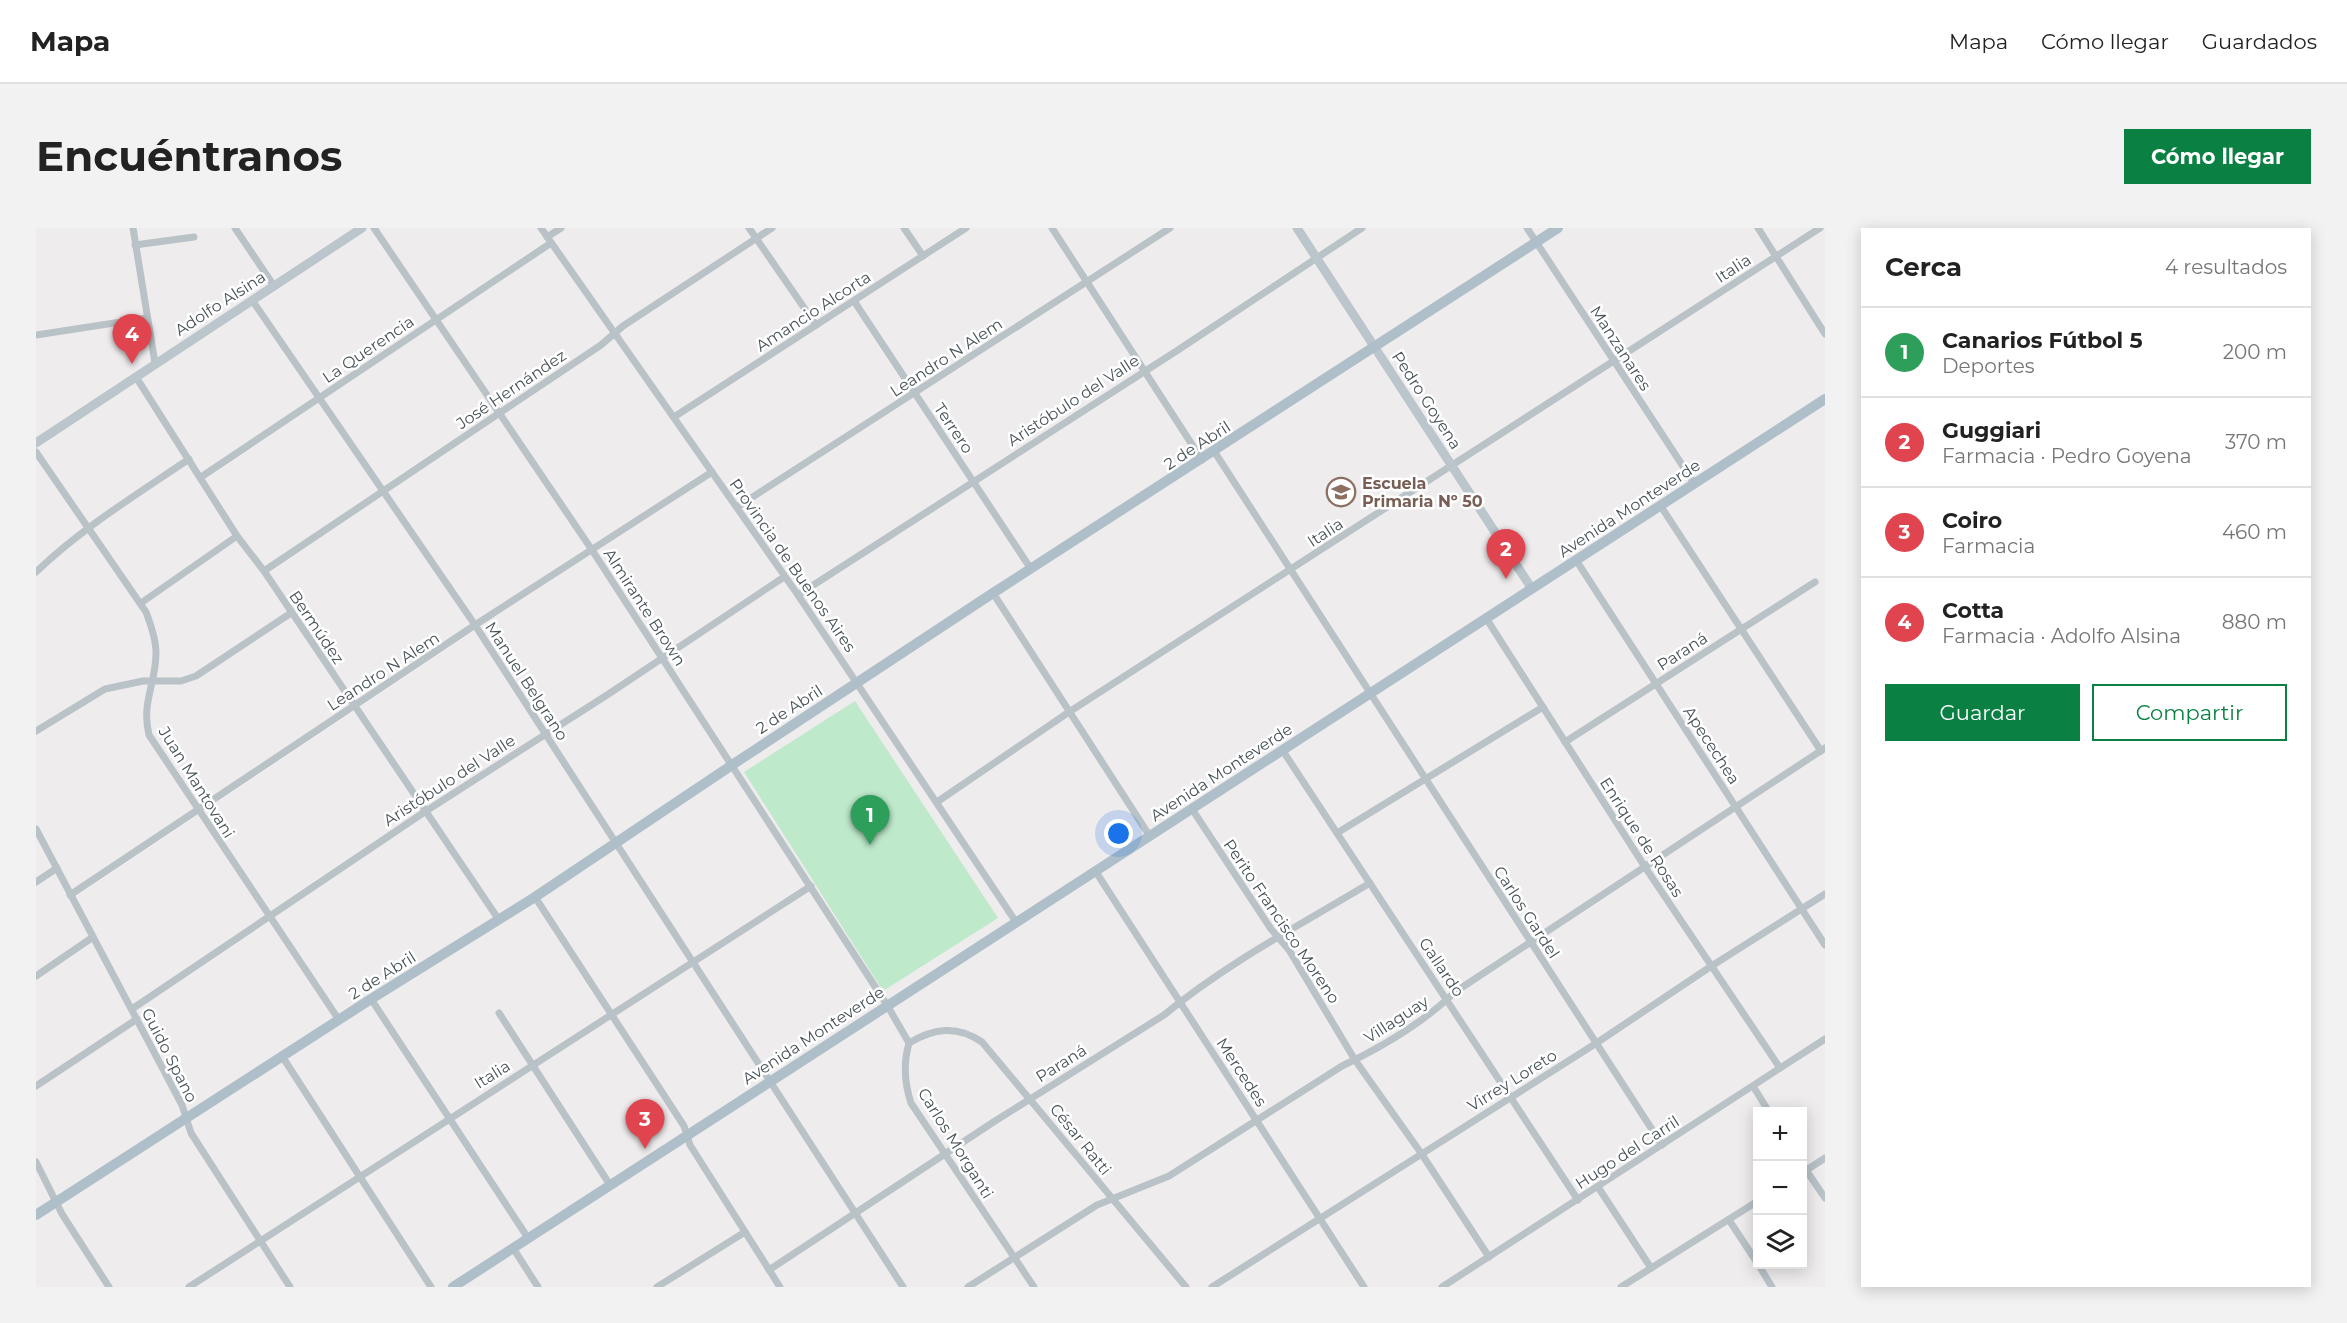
<!DOCTYPE html>
<html lang="es">
<head>
<meta charset="utf-8">
<style>
  :root { --surface:#fff; --page:#f2f2f2; --text:#222; --muted:#767676; --line:#e0e0e0; --accent:#0b8043 }
  body { margin:0; font-family:Montserrat,sans-serif; background:var(--page); color:var(--text) }
  .controls { position:absolute; right:18px; bottom:18px; display:grid; overflow:hidden; border-radius:0px; box-shadow:0 3px 15px #0003 }
  .controls button { width:54px; height:54px; display:grid; place-items:center; padding:0; border:0; border-bottom:2px solid var(--line); background:var(--surface); color:var(--text); font:30px sans-serif }
  .you { position:absolute; left:1083px; top:606px; width:21px; height:21px; margin:-15px; border:4px solid #fff; border-radius:50%; background:#1a73e8; box-shadow:0 0 0 9px #1a73e833 }
  .badge { display:grid; place-items:center; width:39px; height:39px; border-radius:50%; background:var(--accent); color:#fff; font-size:20px; font-weight:700 }
  .pin { position:absolute; translate:-50% -50px; filter:drop-shadow(0 2px 3px #0008) }
  .pin::after { content:''; position:absolute; top:32px; width:21px; height:18px; background:inherit; clip-path:polygon(0 0,100% 0,50% 100%) }
  .list { margin:0; padding:0; list-style:none }
  h2 { display:flex; justify-content:space-between; align-items:center; height:78px; margin:0; padding:0 24px; font-size:26px }
  h2 small { font-size:20px; font-weight:400; color:var(--muted) }
  .list li { display:grid; grid-template-columns:39px 1fr auto; gap:18px; align-items:center; box-sizing:border-box; height:90px; padding:0 24px; border-top:2px solid var(--line) }
  .list b { display:block; font-size:22px; white-space:nowrap }
  .list p { margin:0; font-size:20px; white-space:nowrap; color:var(--muted) }
  .list em { font-size:20px; font-style:normal; color:var(--muted) }
  .actions { display:flex; gap:12px; padding:18px 24px }
  .actions a { flex:1; padding:14px 0; border:2px solid var(--accent); border-radius:0px; text-align:center; font-size:21px; color:var(--accent) }
  .actions .main { background:var(--accent); color:#fff }
  .icon { flex:none; width:33px; height:33px; fill:none; stroke:currentColor; stroke-width:2; stroke-linecap:round; stroke-linejoin:round }
  .map { position:relative; flex:none; width:1789px; height:1059px; overflow:hidden; border-radius:0px }
  header { display:flex; align-items:center; gap:36px; box-sizing:border-box; height:84px; padding:0 30px; background:var(--surface); border-bottom:2px solid var(--line) }
  header strong { font-size:28px }
  nav { display:flex; gap:33px; margin-inline-start:auto; font-size:21px }
  .intro { display:flex; align-items:center; justify-content:space-between; box-sizing:border-box; height:144px; padding:0 36px }
  h1 { margin:0; font-size:42px }
  .button { padding:15px 27px; border-radius:0px; background:var(--accent); color:#fff; font-size:21px; font-weight:700 }
  main { display:flex; gap:36px; padding:0 36px }
  aside { flex:1; background:var(--surface); border-radius:0px; box-shadow:0 3px 15px #0003 }
  .map>svg:first-child { display:block }
</style>
</head>
<body>
<header>
<strong>Mapa</strong>
<nav><a>Mapa</a><a>Cómo llegar</a><a>Guardados</a></nav>
</header>
<div class="intro"><h1>Encuéntranos</h1><a class="button">Cómo llegar</a></div>
<main>
<div class="map">
<svg width="1789" height="1059" viewBox="0 0 1789 1059">
  <rect width="100%" height="100%" fill="#efeced"/>
  <polygon fill="#bee9ca" points="819,473 962,690 847,763 708,544"/>
  <g fill="none" stroke-linecap="round" stroke-linejoin="round">
    <g stroke="#b9c2c7" stroke-width="7">
      <polyline points="97,0 119,135"/>
      <polyline points="199,0 238,58"/>
      <path d="M 338,0 L 556,322 L 851,777 L 873,815 C 867,836 868,854 875,875 L 998,1059"/>
      <polyline points="505,0 762,367 980,694"/>
      <polyline points="713,0 780,97"/>
      <polyline points="868,0 887,28"/>
      <polyline points="1016,0 1166,232"/>
      <polyline points="1491,0 1658,255"/>
      <polyline points="1722,0 1789,106"/>
      <polyline points="511,9 525,0"/>
      <polyline points="99,17 158,9"/>
      <polyline points="216,72 439,397 867,1059"/>
      <polyline points="818,73 995,341"/>
      <polyline points="0,107 111,90"/>
      <polyline points="100,149 201,308 228,343 463,692"/>
      <polyline points="638,189 930,0"/>
      <polyline points="1178,223 1626,917"/>
      <path d="M 0,224 L 110,384 C 115,397 120,411 120,425 C 120,455 105,475 113,507 L 303,792"/>
      <polyline points="165,249 515,15"/>
      <polyline points="1624,277 1785,523"/>
      <polyline points="701,279 1134,0"/>
      <polyline points="1540,332 1789,717"/>
      <polyline points="228,343 565,117 587,98 736,0"/>
      <path d="M 0,344 C 46,300 100,267 153,231"/>
      <polyline points="957,365 1113,607"/>
      <polyline points="762,367 1142,122 1326,0"/>
      <polyline points="105,375 201,308"/>
      <polyline points="1450,390 1609,639 1744,840"/>
      <polyline points="0,503 69,461 107,453 145,453 160,448 255,385"/>
      <polyline points="1529,514 1779,354"/>
      <polyline points="1247,523 1542,972"/>
      <polyline points="901,574 1033,484 1784,0"/>
      <polyline points="1156,581 1235,701 1253,722 1319,832 1385,925 1453,1029"/>
      <polyline points="0,601 146,877 155,905 254,1059"/>
      <polyline points="1301,605 1507,479"/>
      <polyline points="1060,644 1328,1059"/>
      <polyline points="0,654 21,640"/>
      <polyline points="34,667 439,397 676,244"/>
      <polyline points="499,669 648,898 654,917 744,1059"/>
      <polyline points="0,748 57,709"/>
      <polyline points="335,771 492,1010"/>
      <polyline points="96,781 390,583 571,467 748,349"/>
      <polyline points="463,785 574,957"/>
      <path d="M 873,815 C 898,800 921,797 946,814 L 1150,1059"/>
      <polyline points="246,828 395,1059"/>
      <polyline points="0,858 101,791"/>
      <polyline points="1717,858 1733,884"/>
      <polyline points="0,934 26,986 73,1059"/>
      <polyline points="1766,936 1789,970"/>
      <polyline points="1769,943 1789,930"/>
      <polyline points="1562,959 1615,1040"/>
      <polyline points="1693,992 1722,1036"/>
      <polyline points="477,1020 502,1059"/>
      <polyline points="1722,1036 1736,1059"/>
      <path d="M 733,1042 L 959,893 L 1128,787 C 1191,735 1264,697 1334,655"/>
      <polyline points="153,1059 775,658"/>
      <polyline points="621,1059 709,1004"/>
      <path d="M 932,1059 L 1061,977 L 1133,948 L 1306,838 C 1346,819 1387,795 1419,764 L 1789,520"/>
      <polyline points="1176,1059 1559,816 1674,739 1789,666"/>
      <polyline points="1406,1059 1789,811"/>
      <polyline points="1585,1059 1722,973"/>
    </g>
    <g stroke="#bac5cc" stroke-width="9">
      <polyline points="1261,0 1496,361"/>
      <polyline points="0,215 326,0"/>
    </g>
    <g stroke="#afbfc9" stroke-width="10">
      <polyline points="0,987 335,771 499,669 696,537 957,365 1522,0"/>
      <polyline points="417,1059 1789,171"/>
    </g>
  </g>
  <defs>
    <g id="school-ring" transform="scale(1.5)"><circle r="9.5" fill="#fff" stroke="#8d6e63" stroke-width="1.5"/><path d="M0-5L7-2L0 1L-7-2ZM-4 1L0 2.5L4 1V4Q0 6-4 4Z" fill="#8d6e63"/></g>
  </defs>
  <g fill-rule="evenodd">
    <use href="#school-ring" x="1305" y="264"/>
  </g>
  <g text-anchor="middle" stroke-width="5" stroke-linejoin="round" paint-order="stroke">
    <g font-size="16" fill="#475257" stroke="#fff">
      <text transform="translate(1697 40) rotate(-33)" y="6">Italia</text>
      <text transform="translate(184 75) rotate(-33)" y="6">Adolfo Alsina</text>
      <text transform="translate(777 83) rotate(-33)" y="6">Amancio Alcorta</text>
      <text transform="translate(1585 120) rotate(57)" y="6">Manzanares</text>
      <text transform="translate(332 121) rotate(-34)" y="6">La Querencia</text>
      <text transform="translate(910 129) rotate(-33)" y="6">Leandro N Alem</text>
      <text transform="translate(475 161) rotate(-34)" y="6">José Hernández</text>
      <text transform="translate(1037 172) rotate(-33)" y="6">Aristóbulo del Valle</text>
      <text transform="translate(1391 172) rotate(57)" y="6">Pedro Goyena</text>
      <text transform="translate(918 200) rotate(56)" y="6">Terrero</text>
      <text transform="translate(1161 217) rotate(-33)" y="6">2 de Abril</text>
      <text transform="translate(1593 280) rotate(-33)" y="6">Avenida Monteverde</text>
      <text transform="translate(1289 304) rotate(-33)" y="6">Italia</text>
      <text transform="translate(757 337) rotate(55)" y="6">Provincia de Buenos Aires</text>
      <text transform="translate(609 379) rotate(57)" y="6">Almirante Brown</text>
      <text transform="translate(281 399) rotate(56)" y="6">Bermúdez</text>
      <text transform="translate(1646 423) rotate(-33)" y="6">Paraná</text>
      <text transform="translate(347 443) rotate(-33)" y="6">Leandro N Alem</text>
      <text transform="translate(491 453) rotate(57)" y="6">Manuel Belgrano</text>
      <text transform="translate(753 481) rotate(-33)" y="6">2 de Abril</text>
      <text transform="translate(1676 517) rotate(57)" y="6">Apecechea</text>
      <text transform="translate(1185 544) rotate(-33)" y="6">Avenida Monteverde</text>
      <text transform="translate(413 552) rotate(-33)" y="6">Aristóbulo del Valle</text>
      <text transform="translate(161 554) rotate(58)" y="6">Juan Mantovani</text>
      <text transform="translate(1606 609) rotate(57)" y="6">Enrique de Rosas</text>
      <text transform="translate(1491 684) rotate(57)" y="6">Carlos Gardel</text>
      <text transform="translate(1246 693) rotate(56)" y="6">Perito Francisco Moreno</text>
      <text transform="translate(1406 739) rotate(56)" y="6">Gallardo</text>
      <text transform="translate(346 747) rotate(-32)" y="6">2 de Abril</text>
      <text transform="translate(1360 791) rotate(-33)" y="6">Villaguay</text>
      <text transform="translate(777 807) rotate(-33)" y="6">Avenida Monteverde</text>
      <text transform="translate(134 827) rotate(63)" y="6">Guido Spano</text>
      <text transform="translate(1025 835) rotate(-32)" y="6">Paraná</text>
      <text transform="translate(1206 844) rotate(57)" y="6">Mercedes</text>
      <text transform="translate(456 846) rotate(-32)" y="6">Italia</text>
      <text transform="translate(1476 852) rotate(-32)" y="6">Virrey Loreto</text>
      <text transform="translate(1045 911) rotate(51)" y="6">César Ratti</text>
      <text transform="translate(920 915) rotate(58)" y="6">Carlos Morganti</text>
      <text transform="translate(1591 924) rotate(-33)" y="6">Hugo del Carril</text>
    </g>
    <g font-size="16" font-weight="bold" fill="#785e54" stroke="#fff" text-anchor="start">
      <text x="1326" y="261">Escuela<tspan x="1326" dy="18">Primaria Nº 50</tspan></text>
    </g>
  </g>
</svg>
<div class="controls">
<button>+</button>
<button>−</button>
<button><svg class="icon" aria-label="layers" viewBox="0 0 24 24"><path d="M12 4l9 5-9 5-9-5zM3 14l9 5 9-5"/></svg></button>
</div>
<div class="you"></div>
<div class="pin badge" style="left:834px;top:617px;background:#2e9e5b">1</div>
<div class="pin badge" style="left:1470px;top:351px;background:#e0444e">2</div>
<div class="pin badge" style="left:609px;top:921px;background:#e0444e">3</div>
<div class="pin badge" style="left:96px;top:136px;background:#e0444e">4</div>
</div>
<aside>
<h2>Cerca<small>4 resultados</small></h2>
<ul class="list">
<li><span class="badge" style="background:#2e9e5b">1</span><div><b>Canarios Fútbol 5</b><p>Deportes</p></div><em>200 m</em></li>
<li><span class="badge" style="background:#e0444e">2</span><div><b>Guggiari</b><p>Farmacia · Pedro Goyena</p></div><em>370 m</em></li>
<li><span class="badge" style="background:#e0444e">3</span><div><b>Coiro</b><p>Farmacia</p></div><em>460 m</em></li>
<li><span class="badge" style="background:#e0444e">4</span><div><b>Cotta</b><p>Farmacia · Adolfo Alsina</p></div><em>880 m</em></li>
</ul>
<div class="actions"><a class="main">Guardar</a><a>Compartir</a></div>
</aside>
</main>
</body>
</html>
